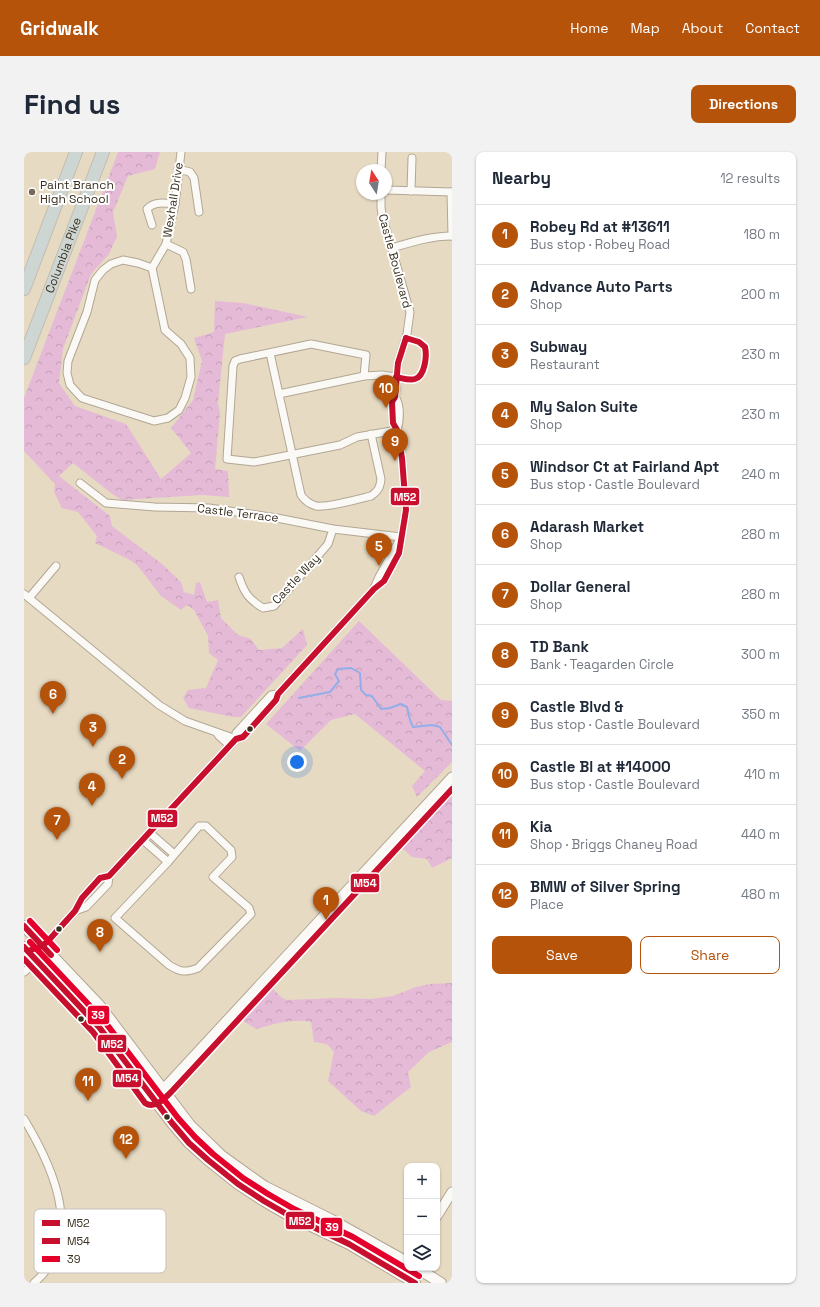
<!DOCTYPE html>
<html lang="en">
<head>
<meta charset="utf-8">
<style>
  :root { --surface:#fff; --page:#f2f2f3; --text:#1f2937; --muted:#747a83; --line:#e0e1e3; --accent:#b45309 }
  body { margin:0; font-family:"Space Grotesk",sans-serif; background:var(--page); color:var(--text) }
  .controls { position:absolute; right:12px; bottom:12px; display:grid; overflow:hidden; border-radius:8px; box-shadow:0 1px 3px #0004 }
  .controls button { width:36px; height:36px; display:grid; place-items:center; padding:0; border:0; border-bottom:1px solid var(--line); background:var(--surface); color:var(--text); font:20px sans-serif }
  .compass { position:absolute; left:332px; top:12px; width:36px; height:36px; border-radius:50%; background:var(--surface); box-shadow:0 1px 3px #0004; rotate:348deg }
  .you { position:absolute; left:273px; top:610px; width:14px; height:14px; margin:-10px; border:3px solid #fff; border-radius:50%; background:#1a73e8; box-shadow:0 0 0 6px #1a73e833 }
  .badge { display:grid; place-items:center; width:26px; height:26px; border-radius:50%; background:var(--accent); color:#fff; font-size:13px; font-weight:700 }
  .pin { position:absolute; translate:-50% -33px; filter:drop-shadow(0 1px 2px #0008) }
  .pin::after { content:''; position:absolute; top:21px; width:14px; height:12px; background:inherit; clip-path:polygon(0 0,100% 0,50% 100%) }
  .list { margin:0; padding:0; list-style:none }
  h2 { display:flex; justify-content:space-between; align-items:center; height:52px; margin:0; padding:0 16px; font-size:17px }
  h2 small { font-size:13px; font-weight:400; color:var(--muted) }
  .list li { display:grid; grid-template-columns:26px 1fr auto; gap:12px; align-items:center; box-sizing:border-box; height:60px; padding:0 16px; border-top:1px solid var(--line) }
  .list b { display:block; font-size:15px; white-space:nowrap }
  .list p { margin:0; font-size:13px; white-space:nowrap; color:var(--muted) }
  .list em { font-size:13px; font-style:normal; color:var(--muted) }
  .actions { display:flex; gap:8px; padding:12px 16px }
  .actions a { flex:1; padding:9px 0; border:1px solid var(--accent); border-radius:8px; text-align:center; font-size:14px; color:var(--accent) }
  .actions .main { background:var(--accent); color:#fff }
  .icon { flex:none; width:22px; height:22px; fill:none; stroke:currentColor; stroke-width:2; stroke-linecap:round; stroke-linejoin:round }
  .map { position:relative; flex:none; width:428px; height:1131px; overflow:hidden; border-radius:8px }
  header { display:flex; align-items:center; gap:24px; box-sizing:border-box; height:56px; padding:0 20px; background:var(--accent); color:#fff }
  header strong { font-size:19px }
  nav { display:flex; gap:22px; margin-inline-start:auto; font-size:14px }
  .intro { display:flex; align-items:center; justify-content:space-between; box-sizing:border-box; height:96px; padding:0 24px }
  h1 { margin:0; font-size:28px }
  .button { padding:10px 18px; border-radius:8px; background:var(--accent); color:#fff; font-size:14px; font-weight:700 }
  main { display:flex; gap:24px; padding:0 24px }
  aside { flex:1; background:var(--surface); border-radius:8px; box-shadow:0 1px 3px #0004 }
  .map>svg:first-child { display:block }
</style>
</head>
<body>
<header>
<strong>Gridwalk</strong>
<nav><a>Home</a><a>Map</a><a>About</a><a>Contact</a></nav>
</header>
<div class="intro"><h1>Find us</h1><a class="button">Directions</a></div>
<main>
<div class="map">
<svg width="428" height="1131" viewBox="0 0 428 1131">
  <defs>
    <pattern id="forest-crowns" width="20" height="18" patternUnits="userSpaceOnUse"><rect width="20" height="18" fill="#e5bad7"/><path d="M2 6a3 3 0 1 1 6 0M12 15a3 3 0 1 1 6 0" fill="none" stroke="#c5a0b8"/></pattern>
  </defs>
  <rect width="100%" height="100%" fill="#e7dac2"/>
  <g fill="url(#forest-crowns)">
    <polygon points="94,0 136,0 131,17 104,24 89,60 93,84 85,102 67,122 39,197 35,231 51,254 102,272 137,327 167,301 147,276 169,248 178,209 170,186 190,180 191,149 219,151 284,165 201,182 194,251 196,261 191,317 204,319 205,345 178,343 98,348 88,342 49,311 35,324 86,364 88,374 138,412 157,430 160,440 170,443 172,431 176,430 183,450 194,448 197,466 214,483 227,487 235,498 258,496 279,477 283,493 217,565 209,565 165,556 159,546 164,538 182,536 194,508 185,501 184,484 170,458 163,453 157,458 137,444 113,413 106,408 71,391 73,384 54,360 38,356 30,340 31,332 0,299 0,246"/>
    <polygon points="335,469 417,548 428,549 428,610 393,645 388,634 401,619 331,562 307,568 276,599 242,572"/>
    <polygon points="428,641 428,706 408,716 403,707 388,705 377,695"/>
    <path d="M 428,831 L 428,890 L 405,900 L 384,920 L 387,935 L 350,964 L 337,959 L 304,929 L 310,900 L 303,892 L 290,890 L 287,870 C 269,866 249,872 232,877 L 218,868 L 248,836 L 258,846 L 263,848 L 313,846 L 347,847 L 369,844 L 392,835 L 406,832 Z"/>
  </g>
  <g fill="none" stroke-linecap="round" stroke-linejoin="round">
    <polyline stroke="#93aee8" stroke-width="2" points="275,546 306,540 315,529 311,522 314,517 327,516 336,521 337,538 342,543 348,544 357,557 366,556 377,552 383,555 386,568 389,575 408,573 416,575 428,593"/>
    <g stroke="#b1a794" stroke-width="9">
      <g id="minor">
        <polyline points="154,17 166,20 170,26 175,60"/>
        <polyline points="357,18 358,0"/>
        <polyline points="362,38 428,40"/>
        <polyline points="387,39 388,6"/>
        <polyline points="427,40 428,84"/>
        <path d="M 128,73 L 123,57 C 130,49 142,51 151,52"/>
        <polyline points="142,92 159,100 162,107 167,137"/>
        <path d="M 368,96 C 388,90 407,84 428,84"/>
        <polygon points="99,108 114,111 128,116 141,178 157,192 166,206 167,225 161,246 155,258 144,266 130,269 58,246 46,233 43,221 44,209 63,160 71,128 79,118 87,112"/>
        <polyline points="128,116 142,92 151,52 157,0"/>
        <path d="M 246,201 L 277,343 C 281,349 285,352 292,354 C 303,356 335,347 347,344 C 354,339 356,336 357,327 L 347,282"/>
        <polyline points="372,225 358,223 340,224 342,203 287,192 216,207 211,209 209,214 203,307 230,310 241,308 316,293 333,285 373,278"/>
        <polyline points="255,242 340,224"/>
        <path d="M 371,245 C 377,253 376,269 373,278"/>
        <polyline points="56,331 82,351 131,355 185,356 253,366 309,377 377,385"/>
        <path d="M 215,425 C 220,440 224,447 239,456 L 250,454 L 286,413 L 304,392 L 309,377"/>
        <polyline points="350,436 355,425 375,389"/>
        <polyline points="0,442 135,553 161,569 212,587"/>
        <polyline points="5,446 32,414"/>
        <polyline points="193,581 195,584 206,594"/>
        <polyline points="212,587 212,581 247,543 254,542"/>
        <path d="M 175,674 L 182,674 L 207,698 L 208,705 L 189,725 L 225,756 L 227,762 L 174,816 C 161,821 156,820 145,813 L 91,766 L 144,710 Z"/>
        <polyline points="126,681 150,702"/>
        <polyline points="119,688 144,710"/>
        <polyline points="51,759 62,755 84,732 85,724"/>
        <polyline points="2,800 18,794 24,789 51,759 58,746 76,726 85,724 212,587 219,585 252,548 254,542 350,437 360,429 375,401 382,358 378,306 373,278 369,271 368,250 371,245 374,211 383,182 386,160 358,63 357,55 357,42"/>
        <polyline points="0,820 13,809 18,794"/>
        <path d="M 0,967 C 29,1015 62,1086 10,1131"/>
      </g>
    </g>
    <g stroke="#b1a794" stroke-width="11">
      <g id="tertiary">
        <polyline points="127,946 143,933 428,625"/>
        <polyline points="413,1064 428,1040"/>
      </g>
    </g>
    <g stroke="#b1a794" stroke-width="12">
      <g id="secondary">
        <polyline points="0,774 76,854 166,973 198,1004 240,1034 308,1068 383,1110"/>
        <polyline points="0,795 75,875 148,971 165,991 184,1008 214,1032 240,1049 266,1064 325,1092 391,1131"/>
        <polyline points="393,1116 417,1131"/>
      </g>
    </g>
    <g stroke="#c3bcb1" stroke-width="14">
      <g id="trunk">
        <polyline points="0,137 52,0"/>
        <path id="s1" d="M 0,206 L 79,0"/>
      </g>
    </g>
    <use href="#minor" stroke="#fbf9f6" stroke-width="7"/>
    <use href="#tertiary" stroke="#fbf9f6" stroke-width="9"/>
    <use href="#secondary" stroke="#fbf9f6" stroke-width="10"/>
    <use href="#trunk" stroke="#ced6d3" stroke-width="12"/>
    <g stroke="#fff" stroke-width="9">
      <g id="bus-1">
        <path d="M 372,225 C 378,226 385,229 391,227 C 401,224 403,204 401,195 L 395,190 L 382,186"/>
        <polyline points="0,774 27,803"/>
        <polyline points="0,795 75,875 148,971 165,991 184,1008 214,1032 240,1049 266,1064 325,1092 391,1131"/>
        <polyline points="4,799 18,794 24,789 51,759 58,746 76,726 85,724 212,587 219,585 252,548 254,542 350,437 360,429 375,401 382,358 378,306 373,278 369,271 368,250 371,245 374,211 382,186"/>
      </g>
    </g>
    <g stroke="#fff" stroke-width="9">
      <path id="bus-2" d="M 0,807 L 69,880 L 121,951 C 131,958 142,945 149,938 L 428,637"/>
    </g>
    <g stroke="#fff" stroke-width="9">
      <g id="bus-3">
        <polyline points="6,769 33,798"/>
        <polyline points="6,790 81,870 154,966 171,985 189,1002 219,1026 244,1042 270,1057 329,1085 395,1124"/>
      </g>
    </g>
    <use href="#bus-1" stroke="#c8102e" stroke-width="6"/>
    <use href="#bus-2" stroke="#c8102e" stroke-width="6"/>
    <use href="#bus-3" stroke="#e4002b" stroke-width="6"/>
  </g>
  <circle fill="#756b57" stroke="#fff" stroke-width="1.5" cx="8" cy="40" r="4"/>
  <g fill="#382f1e" stroke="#fff" stroke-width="1.5">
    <circle cx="226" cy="577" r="3.5"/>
    <circle cx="35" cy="777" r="3.5"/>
    <circle cx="57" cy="867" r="3.5"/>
    <circle cx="143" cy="965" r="3.5"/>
  </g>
  <g text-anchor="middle" stroke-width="4" stroke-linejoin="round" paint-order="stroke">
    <g font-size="12" fill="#382f1e" stroke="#fff" text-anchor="start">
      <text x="16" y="37">Paint Branch<tspan x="16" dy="14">High School</tspan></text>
    </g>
    <g font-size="12" fill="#382f1e" stroke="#fff">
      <text transform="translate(149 48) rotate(-81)" y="4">Wexhall Drive</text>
      <text dy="4" stroke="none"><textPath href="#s1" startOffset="110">Columbia Pike</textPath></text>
      <text transform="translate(371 109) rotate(75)" y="4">Castle Boulevard</text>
      <text transform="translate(214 361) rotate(7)" y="4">Castle Terrace</text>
      <text transform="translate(272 427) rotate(-47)" y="4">Castle Way</text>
    </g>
  </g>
  <rect x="10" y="1057" width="132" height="64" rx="6" fill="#fff" stroke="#c3c1bc" stroke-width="1"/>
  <rect x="18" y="1068" width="18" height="6" fill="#c8102e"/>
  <rect x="18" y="1086" width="18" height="6" fill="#c8102e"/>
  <rect x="18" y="1104" width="18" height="6" fill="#e4002b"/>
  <g font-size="11" fill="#382f1e">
    <text x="43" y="1075">M52</text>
    <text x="43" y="1093">M54</text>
    <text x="43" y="1111">39</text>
  </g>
  <g stroke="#fff" stroke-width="1.5">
    <rect x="366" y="335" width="30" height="19" rx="4" fill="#c8102e"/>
    <rect x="123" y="657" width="31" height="19" rx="4" fill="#c8102e"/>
    <rect x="326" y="721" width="30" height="20" rx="4" fill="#c8102e"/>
    <rect x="63" y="853" width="23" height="20" rx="4" fill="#e4002b"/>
    <rect x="73" y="882" width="30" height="19" rx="4" fill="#c8102e"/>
    <rect x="88" y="917" width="30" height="19" rx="4" fill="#c8102e"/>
    <rect x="261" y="1059" width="30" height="19" rx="4" fill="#c8102e"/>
    <rect x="296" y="1065" width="23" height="20" rx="4" fill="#e4002b"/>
  </g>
  <g font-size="11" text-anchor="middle" font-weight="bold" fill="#fff">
    <text x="381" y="349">M52</text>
    <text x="138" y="670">M52</text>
    <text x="341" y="735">M54</text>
    <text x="74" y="867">39</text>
    <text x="88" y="896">M52</text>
    <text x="103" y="930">M54</text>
    <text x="276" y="1073">M52</text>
    <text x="308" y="1079">39</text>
  </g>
</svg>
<div class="controls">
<button>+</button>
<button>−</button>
<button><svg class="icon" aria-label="layers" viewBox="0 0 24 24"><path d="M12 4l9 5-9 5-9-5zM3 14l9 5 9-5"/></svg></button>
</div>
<svg class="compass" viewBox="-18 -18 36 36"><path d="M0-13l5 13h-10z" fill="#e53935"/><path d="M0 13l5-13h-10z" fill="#747a83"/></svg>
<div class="you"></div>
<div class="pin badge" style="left:302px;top:768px">1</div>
<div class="pin badge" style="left:98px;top:627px">2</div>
<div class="pin badge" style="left:69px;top:595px">3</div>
<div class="pin badge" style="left:68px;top:654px">4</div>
<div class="pin badge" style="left:355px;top:414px">5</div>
<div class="pin badge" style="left:29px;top:562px">6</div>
<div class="pin badge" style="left:33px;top:688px">7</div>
<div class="pin badge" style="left:76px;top:800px">8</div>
<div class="pin badge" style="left:371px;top:309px">9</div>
<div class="pin badge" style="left:362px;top:256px">10</div>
<div class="pin badge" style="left:64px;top:949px">11</div>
<div class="pin badge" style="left:102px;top:1007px">12</div>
</div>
<aside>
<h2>Nearby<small>12 results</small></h2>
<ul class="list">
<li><span class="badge">1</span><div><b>Robey Rd at #13611</b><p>Bus stop · Robey Road</p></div><em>180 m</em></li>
<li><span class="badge">2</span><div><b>Advance Auto Parts</b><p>Shop</p></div><em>200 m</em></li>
<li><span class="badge">3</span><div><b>Subway</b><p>Restaurant</p></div><em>230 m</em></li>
<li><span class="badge">4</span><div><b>My Salon Suite</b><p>Shop</p></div><em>230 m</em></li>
<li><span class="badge">5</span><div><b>Windsor Ct at Fairland Apt</b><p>Bus stop · Castle Boulevard</p></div><em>240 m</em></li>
<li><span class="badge">6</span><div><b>Adarash Market</b><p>Shop</p></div><em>280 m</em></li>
<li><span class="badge">7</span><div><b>Dollar General</b><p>Shop</p></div><em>280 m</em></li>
<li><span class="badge">8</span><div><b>TD Bank</b><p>Bank · Teagarden Circle</p></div><em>300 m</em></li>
<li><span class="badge">9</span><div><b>Castle Blvd &amp;</b><p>Bus stop · Castle Boulevard</p></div><em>350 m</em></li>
<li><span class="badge">10</span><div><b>Castle Bl at #14000</b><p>Bus stop · Castle Boulevard</p></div><em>410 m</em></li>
<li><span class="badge">11</span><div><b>Kia</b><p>Shop · Briggs Chaney Road</p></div><em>440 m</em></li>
<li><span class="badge">12</span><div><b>BMW of Silver Spring</b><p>Place</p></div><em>480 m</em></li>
</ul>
<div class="actions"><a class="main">Save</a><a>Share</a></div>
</aside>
</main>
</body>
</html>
